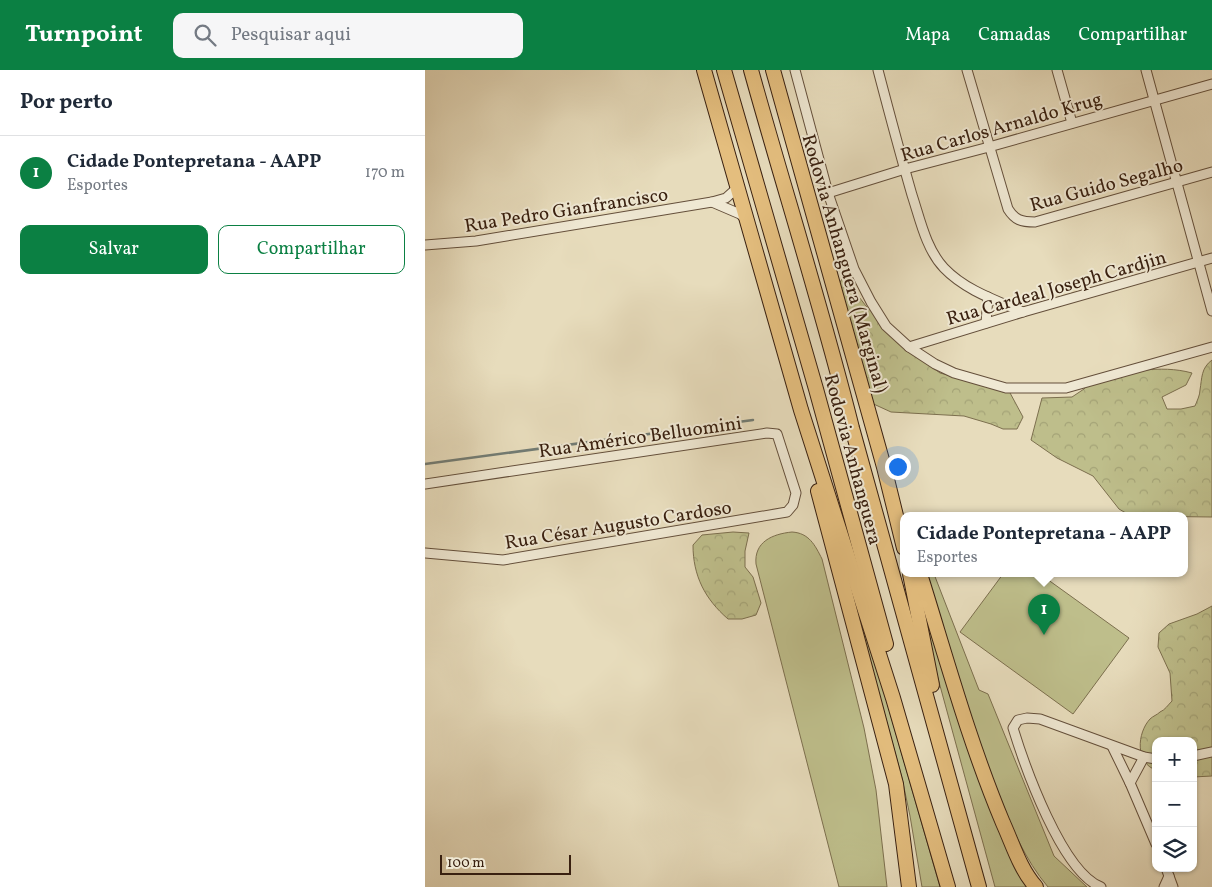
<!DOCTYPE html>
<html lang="pt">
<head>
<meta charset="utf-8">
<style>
  :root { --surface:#fff; --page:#f6f6f7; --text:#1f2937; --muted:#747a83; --line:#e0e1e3; --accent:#0b8043 }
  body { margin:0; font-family:Vollkorn,serif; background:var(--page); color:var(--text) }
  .controls { position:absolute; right:15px; bottom:15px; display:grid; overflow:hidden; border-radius:10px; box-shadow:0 1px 4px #0004 }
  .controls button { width:45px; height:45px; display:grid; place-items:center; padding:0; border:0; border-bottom:1px solid var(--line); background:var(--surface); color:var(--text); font:25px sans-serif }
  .scale { position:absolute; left:15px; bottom:12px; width:131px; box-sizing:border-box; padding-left:5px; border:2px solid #392010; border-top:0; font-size:14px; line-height:18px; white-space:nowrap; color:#392010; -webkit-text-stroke:4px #efe8d3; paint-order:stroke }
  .you { position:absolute; left:472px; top:396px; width:18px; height:18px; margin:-12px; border:4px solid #fff; border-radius:50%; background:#1a73e8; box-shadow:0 0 0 8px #1a73e833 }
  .badge { display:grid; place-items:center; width:32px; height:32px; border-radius:50%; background:var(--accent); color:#fff; font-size:16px; font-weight:700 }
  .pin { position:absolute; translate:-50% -41px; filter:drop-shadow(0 1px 2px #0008) }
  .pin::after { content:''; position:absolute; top:26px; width:18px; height:15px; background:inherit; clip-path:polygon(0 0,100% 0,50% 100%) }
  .popup { position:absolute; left:475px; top:442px; width:288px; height:65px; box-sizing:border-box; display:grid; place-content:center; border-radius:10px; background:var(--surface); filter:drop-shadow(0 1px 4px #0005); font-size:16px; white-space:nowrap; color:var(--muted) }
  .popup b { font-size:19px; color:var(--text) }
  .popup::after { content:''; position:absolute; left:50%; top:100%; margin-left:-10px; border:10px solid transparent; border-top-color:var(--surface) }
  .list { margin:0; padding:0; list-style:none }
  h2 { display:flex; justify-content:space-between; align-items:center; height:65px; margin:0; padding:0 20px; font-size:21px }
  h2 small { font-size:16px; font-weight:400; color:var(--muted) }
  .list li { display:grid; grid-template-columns:32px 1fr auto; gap:15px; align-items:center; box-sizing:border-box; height:75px; padding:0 20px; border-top:1px solid var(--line) }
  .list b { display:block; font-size:19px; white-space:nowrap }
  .list p { margin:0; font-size:16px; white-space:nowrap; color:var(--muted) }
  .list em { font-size:16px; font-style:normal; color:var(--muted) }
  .actions { display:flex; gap:10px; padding:15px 20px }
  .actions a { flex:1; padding:11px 0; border:1px solid var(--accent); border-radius:10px; text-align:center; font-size:18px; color:var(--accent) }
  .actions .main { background:var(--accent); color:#fff }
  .icon { flex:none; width:28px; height:28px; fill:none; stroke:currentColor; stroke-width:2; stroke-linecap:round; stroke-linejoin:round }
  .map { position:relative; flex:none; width:787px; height:817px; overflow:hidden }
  header { display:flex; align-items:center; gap:30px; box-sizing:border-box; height:70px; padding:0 25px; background:var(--accent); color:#fff }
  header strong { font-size:24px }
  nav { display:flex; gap:28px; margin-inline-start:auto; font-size:18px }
  .search { width:350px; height:45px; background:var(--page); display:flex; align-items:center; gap:12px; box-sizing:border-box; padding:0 18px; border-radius:10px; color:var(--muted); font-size:19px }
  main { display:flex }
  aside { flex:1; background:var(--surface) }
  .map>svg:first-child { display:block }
</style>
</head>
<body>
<header>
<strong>Turnpoint</strong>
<div class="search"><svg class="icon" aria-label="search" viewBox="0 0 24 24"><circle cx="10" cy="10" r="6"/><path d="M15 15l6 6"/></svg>Pesquisar aqui</div>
<nav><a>Mapa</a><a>Camadas</a><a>Compartilhar</a></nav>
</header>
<main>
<aside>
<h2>Por perto<small></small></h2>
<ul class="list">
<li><span class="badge">1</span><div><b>Cidade Pontepretana - AAPP</b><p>Esportes</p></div><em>170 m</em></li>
</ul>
<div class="actions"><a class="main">Salvar</a><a>Compartilhar</a></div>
</aside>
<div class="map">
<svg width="787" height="817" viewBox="0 0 787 817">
  <defs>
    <pattern id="forest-crowns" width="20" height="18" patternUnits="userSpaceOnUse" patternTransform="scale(1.25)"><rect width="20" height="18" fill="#bebe8b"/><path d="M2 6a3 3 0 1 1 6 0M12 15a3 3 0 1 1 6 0" fill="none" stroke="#a4a377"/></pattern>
  </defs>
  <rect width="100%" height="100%" fill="#e7dcbc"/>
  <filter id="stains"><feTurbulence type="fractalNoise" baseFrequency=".004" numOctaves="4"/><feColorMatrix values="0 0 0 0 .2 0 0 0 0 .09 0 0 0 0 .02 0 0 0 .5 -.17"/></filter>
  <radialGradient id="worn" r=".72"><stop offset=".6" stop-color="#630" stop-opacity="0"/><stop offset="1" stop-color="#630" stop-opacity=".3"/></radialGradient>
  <g fill="#bebe8b" stroke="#7c6f4e">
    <path d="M 367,462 C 384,463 390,475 397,489 L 439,658 L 451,720 L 462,817 L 414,817 L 331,494 C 329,472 347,464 367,462 Z"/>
    <polygon points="419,496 459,622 515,817 497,817 485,746 477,708"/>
    <path d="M 500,504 L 509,504 L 554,620 L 563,624 L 629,786 L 662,817 L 623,817 C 600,790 586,756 573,723 C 545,652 524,577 500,504 Z"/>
    <polygon points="578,504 615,504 704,568 648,644 535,562"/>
    <polygon points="491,514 605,817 570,817 511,601"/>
  </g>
  <g fill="url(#forest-crowns)" stroke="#7c6f4e">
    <path d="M 421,203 L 431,223 L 441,236 L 474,264 L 503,294 L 515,303 L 584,321 L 598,347 L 592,359 L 578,359 L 566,354 L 539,346 L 466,342 L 442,331 C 428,299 394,235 421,203 Z"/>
    <path d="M 787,290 L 787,447 L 706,446 L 694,439 L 668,406 L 632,388 L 606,370 L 617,328 L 647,327 L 659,319 L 668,308 C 700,303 735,294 767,303 L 761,315 L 737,327 L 742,339 L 756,339 L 770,336 C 772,331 775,325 775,320 C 777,308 776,298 787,290 Z"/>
    <path d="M 308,462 L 324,463 L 320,481 L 320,497 L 328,507 L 336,533 L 331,545 L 317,549 L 303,549 C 280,529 268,506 268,475 L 277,465 Z"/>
    <path d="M 787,536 L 787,706 L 768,707 L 768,671 L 731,671 L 731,700 C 710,693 712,663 725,649 C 728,646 732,645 735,642 C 740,640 743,635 747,631 L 745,603 L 733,577 L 734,563 L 744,554 L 772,544 Z"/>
  </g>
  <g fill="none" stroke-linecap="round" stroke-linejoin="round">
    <polyline stroke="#727c74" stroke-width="2.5" points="0,394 328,350"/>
    <g stroke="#644f3b" stroke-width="11">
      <g id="minor">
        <polyline points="370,0 403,123 429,199 446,232 461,256 484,277 510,294 529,303 581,318 641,318 787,277"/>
        <path d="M 453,0 C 464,42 475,83 487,125 C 495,149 501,179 519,198 C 540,220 570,230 598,242"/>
        <path d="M 542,0 L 583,139 C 590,150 596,152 610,152 L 787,102"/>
        <polyline points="632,0 647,53"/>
        <polyline points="721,0 787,241"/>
        <polyline points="403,123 480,99 564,77 787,14"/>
        <polyline points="287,132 315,144 321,149"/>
        <polyline points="0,175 51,171 287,132 301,128 312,118"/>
        <polyline points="561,253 563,227"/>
        <polyline points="484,277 598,242 787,188"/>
        <polyline points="0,414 342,363 352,364 371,423 368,435 362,442 78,490 0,483"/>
        <polyline points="687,676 705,713 731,774"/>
        <polyline points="768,686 787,682"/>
        <polyline points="705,713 719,687"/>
        <polyline points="741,798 748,817"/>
        <path d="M 676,817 C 637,802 600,697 588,658 L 593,650 L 602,648 L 615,649 L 719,687 L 731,689"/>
        <polyline points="739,817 744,806"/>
      </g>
    </g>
    <g stroke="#392010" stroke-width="16">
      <g id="highway">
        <polyline points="279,0 376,340 468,628 523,817"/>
        <polyline points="299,0 391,319 461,574"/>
        <path d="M 326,0 C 359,119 397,238 427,358 L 554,817"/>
        <polyline points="348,0 459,397 479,478"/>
        <polyline points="393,421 471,714 484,817"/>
        <polyline points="485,504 507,615"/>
        <path d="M 495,504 C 521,587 544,672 578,753 C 588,775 595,799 611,817"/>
      </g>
    </g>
    <use href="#minor" stroke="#efe8d3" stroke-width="9"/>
    <use href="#highway" stroke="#e4be7e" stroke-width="14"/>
  </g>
  <g text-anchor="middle" stroke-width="4" stroke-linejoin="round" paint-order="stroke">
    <g font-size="19" fill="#392010" stroke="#efe8d3">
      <text transform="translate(576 56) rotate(-16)" y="7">Rua Carlos Arnaldo Krug</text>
      <text transform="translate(681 114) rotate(-15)" y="7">Rua Guido Segalho</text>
      <text transform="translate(141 139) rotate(-9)" y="7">Rua Pedro Gianfrancisco</text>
      <text transform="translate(421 193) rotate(74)" y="7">Rodovia Anhanguera (Marginal)</text>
      <text transform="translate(631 217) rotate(-16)" y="7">Rua Cardeal Joseph Cardjin</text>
      <text transform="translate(215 366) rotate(-8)" y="7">Rua Américo Belluomini</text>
      <text transform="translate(429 389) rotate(75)" y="7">Rodovia Anhanguera</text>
      <text transform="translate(193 454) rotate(-9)" y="7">Rua César Augusto Cardoso</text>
    </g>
  </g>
  <rect width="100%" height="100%" filter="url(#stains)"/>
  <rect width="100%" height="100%" fill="url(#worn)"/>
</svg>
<div class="controls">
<button>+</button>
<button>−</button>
<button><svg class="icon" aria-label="layers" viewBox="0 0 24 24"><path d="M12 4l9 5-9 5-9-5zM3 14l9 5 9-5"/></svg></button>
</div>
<div class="scale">100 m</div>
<div class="you"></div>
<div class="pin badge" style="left:619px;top:565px">1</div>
<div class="popup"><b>Cidade Pontepretana - AAPP</b>Esportes</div>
</div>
</main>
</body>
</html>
